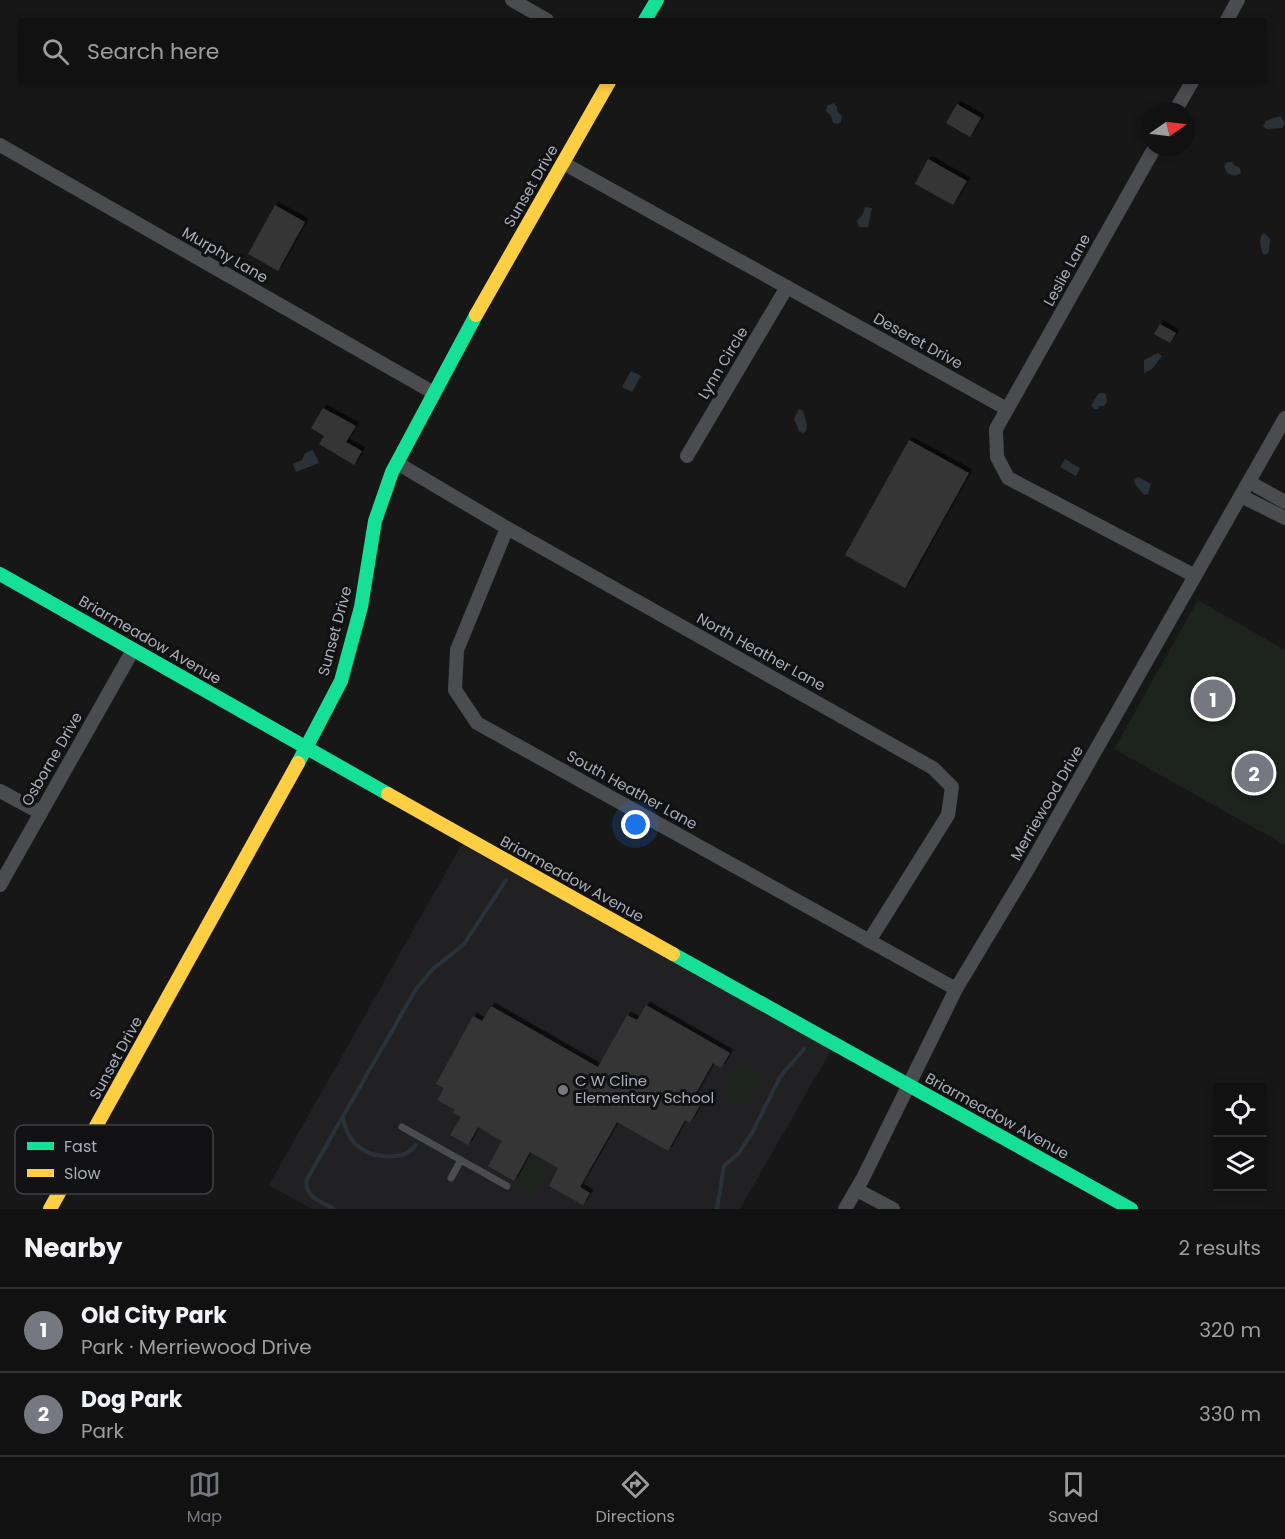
<!DOCTYPE html>
<html lang="en">
<head>
<meta charset="utf-8">
<style>
  :root { --surface:#111; --page:#1e1f1f; --text:#f1f3f6; --muted:#9c9d9f; --line:#303131; --accent:#757880 }
  body { margin:0; font-family:Poppins,sans-serif; background:var(--page); color:var(--text) }
  .controls { position:absolute; right:18px; bottom:18px; display:grid; overflow:hidden; border-radius:0px; box-shadow:0 3px 9px #0003 }
  .controls button { width:54px; height:54px; display:grid; place-items:center; padding:0; border:0; border-bottom:2px solid var(--line); background:var(--surface); color:var(--text); font:30px sans-serif }
  .compass { position:absolute; left:1141px; top:102px; width:54px; height:54px; border-radius:50%; background:var(--surface); box-shadow:0 3px 9px #0003; rotate:76deg }
  .you { position:absolute; left:636px; top:825px; width:21px; height:21px; margin:-15px; border:4px solid #fff; border-radius:50%; background:#1a73e8; box-shadow:0 0 0 9px #1a73e833 }
  .badge { display:grid; place-items:center; width:39px; height:39px; border-radius:50%; background:var(--accent); color:#fff; font-size:20px; font-weight:700 }
  .pin { position:absolute; translate:-50% -50%; border:3px solid #fff; box-shadow:0 2px 6px #0006 }
  .list { margin:0; padding:0; list-style:none }
  h2 { display:flex; justify-content:space-between; align-items:center; height:78px; margin:0; padding:0 24px; font-size:26px }
  h2 small { font-size:20px; font-weight:400; color:var(--muted) }
  .list li { display:grid; grid-template-columns:39px 1fr auto; gap:18px; align-items:center; box-sizing:border-box; height:84px; padding:0 24px; border-top:2px solid var(--line) }
  .list b { display:block; font-size:22px; white-space:nowrap }
  .list p { margin:0; font-size:20px; white-space:nowrap; color:var(--muted) }
  .list em { font-size:20px; font-style:normal; color:var(--muted) }
  .icon { flex:none; width:33px; height:33px; fill:none; stroke:currentColor; stroke-width:2; stroke-linecap:round; stroke-linejoin:round }
  .map { position:relative; flex:none; width:1285px; height:1209px; overflow:hidden }
  .search { position:absolute; background:var(--surface); box-shadow:0 3px 9px #0003; left:18px; right:18px; top:18px; height:66px; display:flex; align-items:center; gap:15px; box-sizing:border-box; padding:0 21px; border-radius:0px; color:var(--muted); font-size:22px }
  .sheet { height:246px; background:var(--surface) }
  nav { display:flex; justify-content:space-around; align-items:center; box-sizing:border-box; height:84px; border-top:2px solid var(--line); background:var(--surface); font-size:16px; color:var(--muted) }
  nav a { display:grid; justify-items:center; gap:3px }
  nav .on { color:var(--accent) }
  .map>svg:first-child { display:block }
</style>
</head>
<body>
<div class="map">
<svg width="1285" height="1209" viewBox="0 0 1285 1209">
  <defs>
    <filter id="shadow"><feDropShadow dx="3.5" dy="-3.5" stdDeviation="0" flood-color="#0009"/></filter>
  </defs>
  <rect width="100%" height="100%" fill="#171717"/>
  <polygon fill="#212123" points="463,842 831,1050 740,1209 312,1209 269,1185"/>
  <g fill="#1d241e">
    <polygon points="1198,600 1285,650 1285,845 1114,749"/>
    <polygon points="742,1061 764,1074 744,1108 722,1095"/>
    <polygon points="531,1151 551,1164 535,1195 513,1183"/>
  </g>
  <g fill="#2a3239">
    <polygon points="834,103 837,107 837,111 842,116 841,122 838,124 833,123 831,116 826,111 827,106"/>
    <polygon points="1280,116 1285,123 1282,128 1266,129 1263,126 1266,121"/>
    <polygon points="1228,162 1232,162 1234,165 1240,168 1241,173 1235,176 1227,173 1224,166"/>
    <polygon points="865,207 872,208 868,227 859,227 857,221 863,214"/>
    <polygon points="1264,233 1270,239 1269,252 1265,255 1262,253 1260,242 1261,236"/>
    <polygon points="1158,353 1162,356 1152,369 1144,373 1144,360"/>
    <polygon points="631,371 641,376 632,392 622,387"/>
    <polygon points="1099,393 1104,393 1106,395 1107,402 1104,406 1100,406 1097,409 1094,409 1091,405"/>
    <polygon points="799,409 803,411 807,425 806,431 803,433 799,431 794,419"/>
    <polygon points="313,450 319,463 296,472 293,464 302,460 305,453"/>
    <polygon points="1065,459 1080,468 1076,476 1060,467"/>
    <polygon points="1138,477 1151,484 1148,494 1144,495 1135,484 1134,480"/>
  </g>
  <g fill="none" stroke-linecap="round" stroke-linejoin="round">
    <g stroke="#2a3239" stroke-width="4">
      <path d="M 343,1119 C 349,1146 368,1159 396,1156 C 405,1155 410,1153 416,1145"/>
      <path d="M 334,1209 C 321,1202 303,1196 307,1179 L 416,989 L 433,969 L 464,944 L 506,880"/>
      <polyline points="717,1209 724,1166 739,1153 753,1131 780,1077 804,1049"/>
    </g>
  </g>
  <g fill="#353536" filter="url(#shadow)">
    <polygon points="957,104 981,118 970,137 946,123"/>
    <polygon points="928,159 967,181 953,205 915,184"/>
    <polygon points="275,205 305,222 278,271 248,254"/>
    <polygon points="1160,324 1176,333 1170,343 1154,334"/>
    <polygon points="323,408 356,426 346,442 362,451 354,465 319,444 324,436 311,428"/>
    <polygon points="909,440 969,473 905,588 845,555"/>
    <polygon points="646,1005 730,1053 721,1068 713,1063 692,1100 700,1105 690,1123 685,1120 668,1151 617,1122 580,1187 590,1193 583,1205 549,1186 558,1168 530,1152 514,1181 488,1166 502,1141 478,1127 468,1145 450,1135 461,1117 453,1113 455,1110 437,1100 444,1088 436,1084 473,1016 482,1021 491,1006 598,1067 627,1015 637,1020"/>
  </g>
  <g fill="none" stroke-linecap="round" stroke-linejoin="round">
    <g stroke="#4b4c50" stroke-width="7">
      <polyline points="402,1127 507,1186"/>
      <polyline points="451,1178 461,1160"/>
    </g>
    <g stroke="#4b4c50" stroke-width="14">
      <polyline points="512,0 547,20"/>
      <polyline points="1227,20 1238,0"/>
      <polyline points="1175,111 1192,82"/>
      <polyline points="0,145 434,393"/>
      <polyline points="1155,147 996,429 997,457 1008,478 1195,576"/>
      <polyline points="563,163 1007,409"/>
      <polyline points="687,456 787,287"/>
      <polyline points="397,463 507,528 933,768 952,787 948,815 869,941"/>
      <polyline points="1249,482 1285,502"/>
      <polyline points="1241,496 1285,518"/>
      <polyline points="507,528 457,650 455,690 477,723 956,989"/>
      <polyline points="0,791 41,813"/>
      <polyline points="0,885 133,650"/>
      <polyline points="857,1190 893,1209"/>
      <polyline points="845,1209 863,1178 956,989 1028,869 1285,418"/>
    </g>
    <g stroke="#16e098" stroke-width="14">
      <polyline points="645,20 657,0"/>
      <polyline points="0,574 388,794"/>
      <polyline points="298,763 341,681 361,607 375,521 392,472 476,315"/>
      <polyline points="673,954 1131,1209"/>
    </g>
    <g stroke="#ffcf43" stroke-width="14">
      <polyline points="476,315 609,82"/>
      <polyline points="388,794 673,954"/>
      <polyline points="50,1209 298,763"/>
    </g>
  </g>
  <circle fill="#757880" stroke="#111113" stroke-width="2" cx="563" cy="1090" r="6"/>
  <g text-anchor="middle" stroke-width="6" stroke-linejoin="round" paint-order="stroke">
    <g font-size="15" fill="#a8adb8" stroke="#111113">
      <text transform="translate(531 186) rotate(-60)" y="5">Sunset Drive</text>
      <text transform="translate(225 255) rotate(30)" y="5">Murphy Lane</text>
      <text transform="translate(1067 270) rotate(-61)" y="5">Leslie Lane</text>
      <text transform="translate(918 341) rotate(29)" y="5">Deseret Drive</text>
      <text transform="translate(723 363) rotate(-59)" y="5">Lynn Circle</text>
      <text transform="translate(335 631) rotate(-75)" y="5">Sunset Drive</text>
      <text transform="translate(150 640) rotate(30)" y="5">Briarmeadow Avenue</text>
      <text transform="translate(761 652) rotate(29)" y="5">North Heather Lane</text>
      <text transform="translate(52 759) rotate(-60)" y="5">Osborne Drive</text>
      <text transform="translate(632 790) rotate(29)" y="5">South Heather Lane</text>
      <text transform="translate(1047 803) rotate(-60)" y="5">Merriewood Drive</text>
      <text transform="translate(572 879) rotate(29)" y="5">Briarmeadow Avenue</text>
      <text transform="translate(116 1058) rotate(-61)" y="5">Sunset Drive</text>
      <text transform="translate(997 1116) rotate(29)" y="5">Briarmeadow Avenue</text>
    </g>
    <g font-size="15" fill="#a8adb8" stroke="#111113" text-anchor="start">
      <text x="575" y="1086">C W Cline<tspan x="575" dy="17">Elementary School</tspan></text>
    </g>
  </g>
  <rect x="15" y="1125" width="198" height="69" rx="9" fill="#111113" stroke="#3e4045" stroke-width="1.5"/>
  <rect x="27" y="1142" width="27" height="8" fill="#16e098"/>
  <rect x="27" y="1169" width="27" height="8" fill="#ffcf43"/>
  <g font-size="16" fill="#a8adb8">
    <text x="64" y="1152">Fast</text>
    <text x="64" y="1179">Slow</text>
  </g>
</svg>
<div class="controls">
<button><svg class="icon" aria-label="locate" viewBox="0 0 24 24"><circle cx="12" cy="12" r="6"/><path d="M12 2v4M12 18v4M2 12h4M18 12h4"/></svg></button>
<button><svg class="icon" aria-label="layers" viewBox="0 0 24 24"><path d="M12 4l9 5-9 5-9-5zM3 14l9 5 9-5"/></svg></button>
</div>
<svg class="compass" viewBox="-18 -18 36 36"><path d="M0-13l5 13h-10z" fill="#e53935"/><path d="M0 13l5-13h-10z" fill="#9c9d9f"/></svg>
<div class="you"></div>
<div class="pin badge" style="left:1213px;top:699px">1</div>
<div class="pin badge" style="left:1254px;top:773px">2</div>
<div class="search"><svg class="icon" aria-label="search" viewBox="0 0 24 24"><circle cx="10" cy="10" r="6"/><path d="M15 15l6 6"/></svg>Search here</div>
</div>
<section class="sheet">
<h2>Nearby<small>2 results</small></h2>
<ul class="list">
<li><span class="badge">1</span><div><b>Old City Park</b><p>Park · Merriewood Drive</p></div><em>320 m</em></li>
<li><span class="badge">2</span><div><b>Dog Park</b><p>Park</p></div><em>330 m</em></li>
</ul>
</section>
<nav>
<a class="on"><svg class="icon" aria-label="map" viewBox="0 0 24 24"><path d="M3 6l6-2 6 2 6-2v14l-6 2-6-2-6 2zM9 4v14M15 6v14"/></svg>Map</a>
<a><svg class="icon" aria-label="directions" viewBox="0 0 24 24"><path d="M12 3l9 9-9 9-9-9zM9 14v-3h6M13 9l2 2-2 2"/></svg>Directions</a>
<a><svg class="icon" aria-label="saved" viewBox="0 0 24 24"><path d="M7 4h10v16l-5-4-5 4z"/></svg>Saved</a>
</nav>
</body>
</html>
